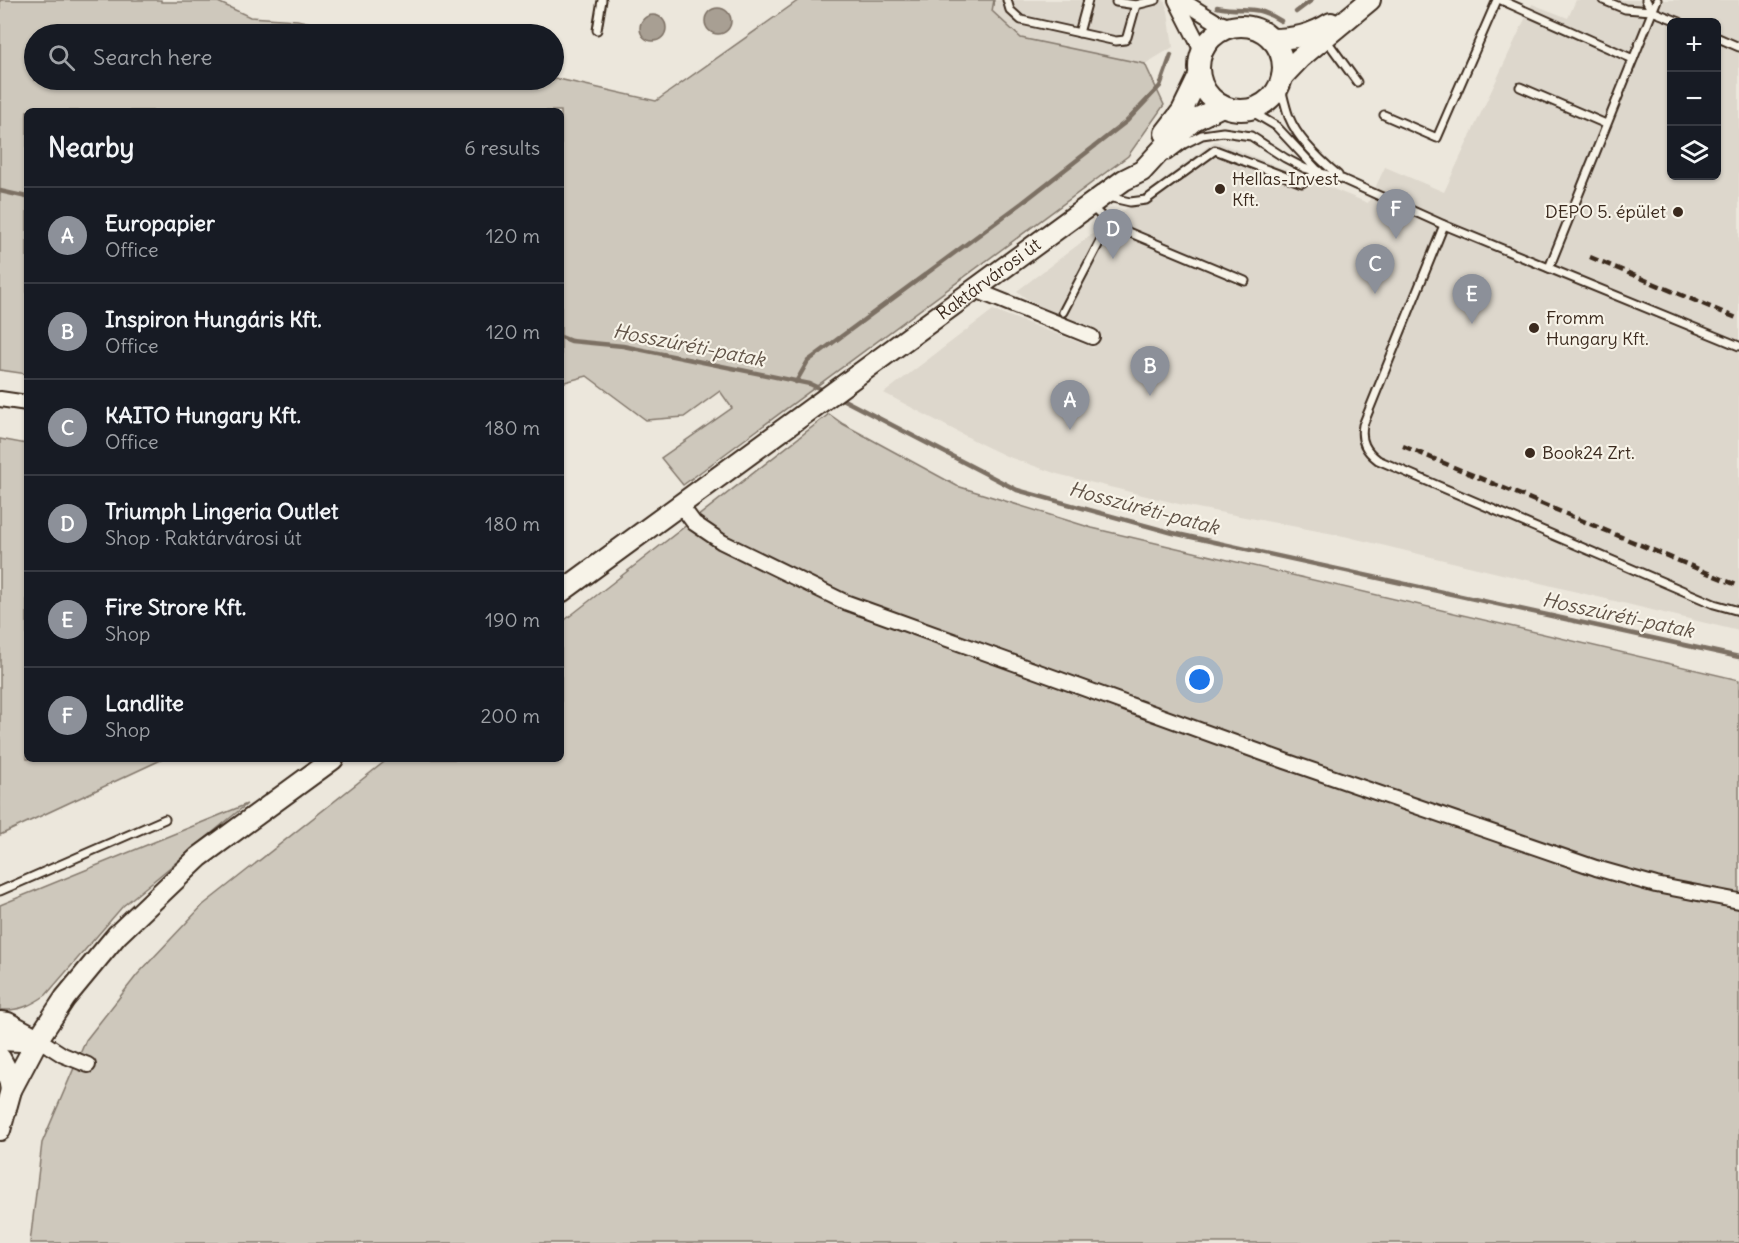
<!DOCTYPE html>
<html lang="en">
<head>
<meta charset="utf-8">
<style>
  :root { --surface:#171b24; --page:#20242c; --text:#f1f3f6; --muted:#9ea1a6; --line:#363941; --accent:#8c9099 }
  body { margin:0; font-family:Delius,sans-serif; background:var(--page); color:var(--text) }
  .controls { position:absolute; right:18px; top:18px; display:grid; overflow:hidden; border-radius:9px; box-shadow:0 2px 4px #0004 }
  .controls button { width:54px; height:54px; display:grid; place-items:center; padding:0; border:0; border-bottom:2px solid var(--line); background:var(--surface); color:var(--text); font:30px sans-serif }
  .you { position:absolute; left:1200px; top:680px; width:21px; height:21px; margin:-15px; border:4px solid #fff; border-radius:50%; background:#1a73e8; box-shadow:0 0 0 9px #1a73e833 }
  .badge { display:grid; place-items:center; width:39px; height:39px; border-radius:50%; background:var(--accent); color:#fff; font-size:20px; font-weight:700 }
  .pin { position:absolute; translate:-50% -50px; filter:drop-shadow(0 2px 3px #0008) }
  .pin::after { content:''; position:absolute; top:32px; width:21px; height:18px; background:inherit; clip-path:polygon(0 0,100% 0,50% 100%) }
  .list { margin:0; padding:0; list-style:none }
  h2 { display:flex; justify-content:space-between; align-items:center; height:78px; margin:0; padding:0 24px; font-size:26px }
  h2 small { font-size:20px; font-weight:400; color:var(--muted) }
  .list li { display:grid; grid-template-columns:39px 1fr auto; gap:18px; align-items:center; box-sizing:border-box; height:96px; padding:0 24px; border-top:2px solid var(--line) }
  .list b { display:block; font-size:22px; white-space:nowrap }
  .list p { margin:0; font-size:20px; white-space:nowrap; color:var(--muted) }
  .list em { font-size:20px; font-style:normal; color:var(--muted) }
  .icon { flex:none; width:33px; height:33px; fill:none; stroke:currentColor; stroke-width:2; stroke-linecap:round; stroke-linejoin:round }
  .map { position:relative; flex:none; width:1739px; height:1243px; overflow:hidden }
  .search { position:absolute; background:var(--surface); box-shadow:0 2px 4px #0004; left:24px; top:24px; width:540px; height:66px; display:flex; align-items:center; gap:15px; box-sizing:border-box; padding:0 21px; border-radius:33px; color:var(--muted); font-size:22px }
  .panel { position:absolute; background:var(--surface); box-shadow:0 2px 4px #0004; left:24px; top:108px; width:540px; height:654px; border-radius:9px }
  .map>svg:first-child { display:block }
</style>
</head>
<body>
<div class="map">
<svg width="1739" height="1243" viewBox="0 0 1739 1243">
  <rect width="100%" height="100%" fill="#ece7dc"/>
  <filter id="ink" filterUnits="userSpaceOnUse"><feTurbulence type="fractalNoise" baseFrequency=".0167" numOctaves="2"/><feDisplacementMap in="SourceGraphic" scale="12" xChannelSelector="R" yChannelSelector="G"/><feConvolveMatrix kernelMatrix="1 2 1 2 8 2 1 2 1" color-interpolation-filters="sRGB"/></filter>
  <g filter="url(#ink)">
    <g fill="#ddd7cc" fill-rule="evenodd">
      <polygon points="994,0 1164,0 1168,11 1173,47 1145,64 1020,38 992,11"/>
      <path d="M 1576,0 L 1739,0 L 1739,631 L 1344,536 L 1187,506 L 1057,474 L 1006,456 L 981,444 L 884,393 L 993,310 L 1094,348 L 1099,333 L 1034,305 L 1017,291 L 1215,141 L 1368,203 L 1385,167 L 1444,192 L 1532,4 L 1568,18 ZM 1672,22 L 1716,22 L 1716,176 L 1672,176 Z"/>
    </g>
    <g fill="#cec8bc" stroke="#84796d" stroke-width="1.5">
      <polygon points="0,0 161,0 161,2 218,2 250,17 297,20 363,34 34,34 34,80 554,80 554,78 656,101 799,0 994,0 992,11 1021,38 1145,64 1164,105 1128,156 683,485 661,458 732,408 720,391 684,417 646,420 587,376 561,383 561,111 27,111 27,374 0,370"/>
      <polygon points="829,414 843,424 957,486 1092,528 1739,680 1739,1243 30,1243 42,1143 86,1040 137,975 203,905 388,759 561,759 561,623"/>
      <polygon points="0,439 27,444 27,759 163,759 0,835"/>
      <path d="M 247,804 L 123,906 L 46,995 C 30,1006 19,1011 0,1010 L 0,905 Z"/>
    </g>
    <g fill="#a89f93" stroke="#7c7064" stroke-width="1.5">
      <circle cx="718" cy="21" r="13"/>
      <circle cx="653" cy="28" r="13"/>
    </g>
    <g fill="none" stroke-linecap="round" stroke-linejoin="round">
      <g stroke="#7c7064" stroke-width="4.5">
        <path d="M 1217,7 C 1245,13 1253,3 1281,21"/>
        <polyline points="1296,12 1312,0"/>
        <polyline points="0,191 27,197"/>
        <polyline points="561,337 571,341 623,346 810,384 825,391"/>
        <polyline points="796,382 808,361 1022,203 1127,121 1160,86 1171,55"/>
        <polyline points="838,397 1017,490 1173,533 1739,657"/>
      </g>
      <g stroke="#3b2a1e" stroke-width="11">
        <g id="lane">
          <polyline points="1007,0 1010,10 1021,20 1116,41 1125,40 1127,37 1136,5"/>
          <polyline points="1501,0 1633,59"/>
          <polyline points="1603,0 1625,9 1652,11 1680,22"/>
          <polyline points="1646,0 1652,11"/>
          <polyline points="1116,2 1136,5 1156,0"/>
          <polyline points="597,30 602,0"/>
          <polyline points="1079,33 1088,0"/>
          <polyline points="1716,37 1739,47"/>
          <polyline points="1325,38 1357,82"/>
          <path d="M 1280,84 C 1283,95 1285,106 1289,117 C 1298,140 1320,160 1338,175"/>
          <polyline points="1520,87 1606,124"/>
          <polyline points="1249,110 1276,126 1318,171"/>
          <polyline points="1384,115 1437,138 1497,0"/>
          <polyline points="1168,156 1184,144 1202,135 1223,132 1251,136 1285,158 1304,168 1342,179 1444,225 1739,346"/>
          <polyline points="1108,197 1130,202 1146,200 1215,150 1302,183 1319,171"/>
          <polyline points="1092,207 1109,224 1245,281"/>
          <path d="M 1444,225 L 1363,425 C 1360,441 1366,451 1378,460 L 1714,604 L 1739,611"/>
          <polyline points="1549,268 1657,0"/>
          <polyline points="1063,312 1109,224"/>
          <polyline points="0,891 165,819"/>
        </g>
      </g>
      <g stroke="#3b2a1e" stroke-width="18">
        <g id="street">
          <polyline points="1176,0 1202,51"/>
          <polyline points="1181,0 1215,21 1231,27"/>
          <polyline points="973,289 1092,337"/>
          <polyline points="0,399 27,403"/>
          <polyline points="680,504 694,523 722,542 845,602 1285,761 1596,868 1656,885 1739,901"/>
          <polyline points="38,1039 63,1055 88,1065"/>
        </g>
      </g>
      <g stroke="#3b2a1e" stroke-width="24">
        <g id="secondary">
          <circle cx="1241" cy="68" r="42"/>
          <path d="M 1271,39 C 1294,39 1312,35 1331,23"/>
          <polyline points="1282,77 1300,58 1370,0"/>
          <polyline points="1165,133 1182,111 1199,76"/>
          <path id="s1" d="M 561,592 L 1124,180 L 1142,171 L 1164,147 L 1194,120 L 1222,106"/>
          <polyline points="0,1022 8,1023 38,1039"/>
          <polyline points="0,1040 21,1041 38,1039"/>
          <polyline points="0,1058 8,1073 11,1090"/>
          <polyline points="0,1130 11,1090 38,1039 65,998 117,935 199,857 333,759"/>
        </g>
      </g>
      <use href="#lane" stroke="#f7f3e8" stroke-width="7"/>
      <use href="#street" stroke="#f7f3e8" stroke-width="14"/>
      <use href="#secondary" stroke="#f7f3e8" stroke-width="20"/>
      <g stroke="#3b2a1e" stroke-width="4.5" stroke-dasharray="9 4.5" stroke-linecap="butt">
        <polyline points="1590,257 1739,319"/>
        <polyline points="1403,446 1739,586"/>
      </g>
    </g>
  </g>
  <g fill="#3b2a1e" stroke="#f7f3e8" stroke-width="2">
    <circle cx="1220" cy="189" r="6"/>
    <circle cx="1678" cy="212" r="6"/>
    <circle cx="1534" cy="328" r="6"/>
    <circle cx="1530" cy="453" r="6"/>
  </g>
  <g text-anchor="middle" stroke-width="4.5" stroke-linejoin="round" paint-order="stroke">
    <g font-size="18" fill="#3b2a1e" stroke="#f7f3e8" text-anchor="start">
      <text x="1232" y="185">Hellas-Invest<tspan x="1232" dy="21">Kft.</tspan></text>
      <text x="1666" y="218" text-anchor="end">DEPO 5. épület</text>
      <text x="1546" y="324">Fromm<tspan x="1546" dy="21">Hungary Kft.</tspan></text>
      <text x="1542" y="459">Book24 Zrt.</text>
    </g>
    <g font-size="18" fill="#3b2a1e" stroke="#f7f3e8">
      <text dy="6" stroke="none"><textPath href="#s1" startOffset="530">Raktárvárosi út</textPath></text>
    </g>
    <g font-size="20" font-style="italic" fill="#615347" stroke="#f7f3e8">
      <text transform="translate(689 345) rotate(11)" y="7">Hosszúréti-patak</text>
      <text transform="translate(1144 508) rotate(15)" y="7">Hosszúréti-patak</text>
      <text transform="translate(1618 615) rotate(12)" y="7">Hosszúréti-patak</text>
    </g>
  </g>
</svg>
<div class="controls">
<button>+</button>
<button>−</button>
<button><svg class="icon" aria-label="layers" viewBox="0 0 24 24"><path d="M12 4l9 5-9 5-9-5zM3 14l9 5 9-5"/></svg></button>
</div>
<div class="you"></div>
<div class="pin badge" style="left:1070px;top:430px">A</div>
<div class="pin badge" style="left:1150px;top:396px">B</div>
<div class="pin badge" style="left:1375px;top:294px">C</div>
<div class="pin badge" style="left:1113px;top:259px">D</div>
<div class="pin badge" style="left:1472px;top:324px">E</div>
<div class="pin badge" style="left:1396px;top:239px">F</div>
<div class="search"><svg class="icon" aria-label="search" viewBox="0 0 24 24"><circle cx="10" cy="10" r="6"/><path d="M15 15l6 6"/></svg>Search here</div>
<section class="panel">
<h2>Nearby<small>6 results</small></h2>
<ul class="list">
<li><span class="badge">A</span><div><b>Europapier</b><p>Office</p></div><em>120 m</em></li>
<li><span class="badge">B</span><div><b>Inspiron Hungáris Kft.</b><p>Office</p></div><em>120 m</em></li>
<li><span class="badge">C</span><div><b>KAITO Hungary Kft.</b><p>Office</p></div><em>180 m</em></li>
<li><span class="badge">D</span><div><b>Triumph Lingeria Outlet</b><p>Shop · Raktárvárosi út</p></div><em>180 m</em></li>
<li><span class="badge">E</span><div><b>Fire Strore Kft.</b><p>Shop</p></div><em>190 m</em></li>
<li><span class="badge">F</span><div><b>Landlite</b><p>Shop</p></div><em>200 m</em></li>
</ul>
</section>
</div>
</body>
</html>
